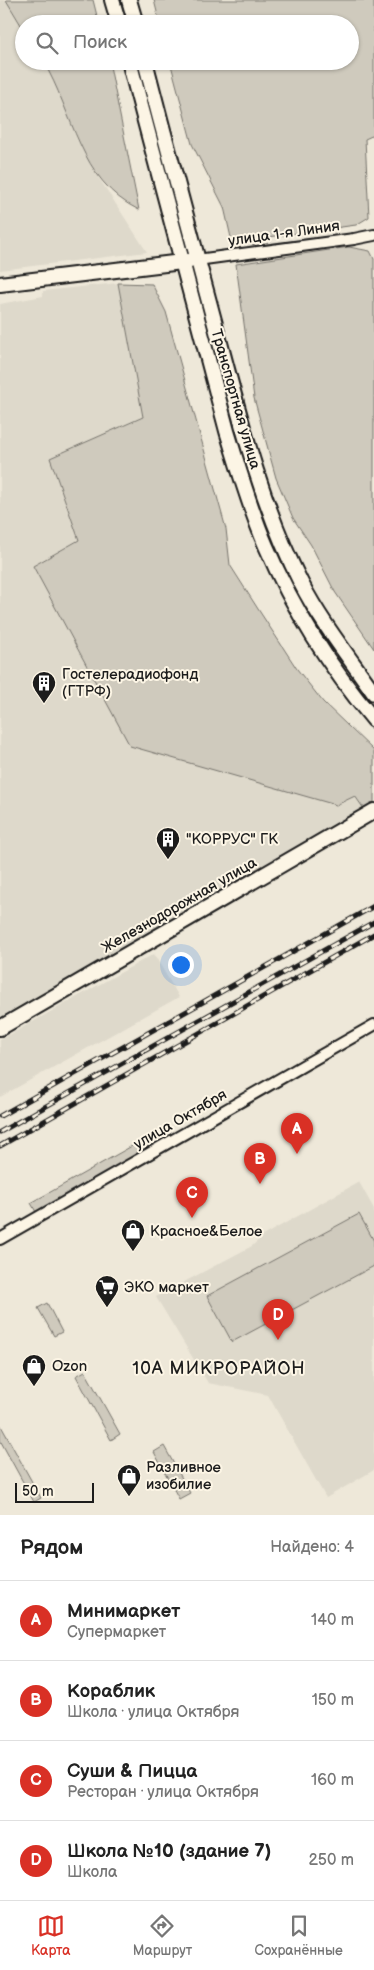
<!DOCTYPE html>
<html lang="ru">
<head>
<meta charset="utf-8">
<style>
  :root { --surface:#fff; --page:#f6f6f6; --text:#222; --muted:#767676; --line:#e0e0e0; --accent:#d93025 }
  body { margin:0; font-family:"Balsamiq Sans",sans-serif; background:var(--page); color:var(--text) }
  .scale { position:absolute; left:15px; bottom:12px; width:79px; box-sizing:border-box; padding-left:5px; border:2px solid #1c1c1c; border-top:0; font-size:14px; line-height:18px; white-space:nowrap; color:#1c1c1c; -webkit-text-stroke:4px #fcf5e5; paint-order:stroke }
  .you { position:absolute; left:180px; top:964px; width:18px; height:18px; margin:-12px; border:4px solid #fff; border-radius:50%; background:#1a73e8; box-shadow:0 0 0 8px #1a73e833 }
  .badge { display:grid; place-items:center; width:32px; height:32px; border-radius:50%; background:var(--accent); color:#fff; font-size:16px; font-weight:700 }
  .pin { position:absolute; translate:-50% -41px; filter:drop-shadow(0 1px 2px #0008) }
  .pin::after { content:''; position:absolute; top:26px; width:18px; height:15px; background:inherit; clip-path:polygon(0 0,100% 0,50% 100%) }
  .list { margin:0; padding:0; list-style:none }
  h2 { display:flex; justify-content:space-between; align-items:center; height:65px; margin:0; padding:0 20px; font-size:21px }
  h2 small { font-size:16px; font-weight:400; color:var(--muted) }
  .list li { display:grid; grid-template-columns:32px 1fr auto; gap:15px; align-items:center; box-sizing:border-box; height:80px; padding:0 20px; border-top:1px solid var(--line) }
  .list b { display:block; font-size:19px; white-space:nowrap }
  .list p { margin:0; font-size:16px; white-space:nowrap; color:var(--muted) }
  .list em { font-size:16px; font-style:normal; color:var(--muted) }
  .icon { flex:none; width:28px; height:28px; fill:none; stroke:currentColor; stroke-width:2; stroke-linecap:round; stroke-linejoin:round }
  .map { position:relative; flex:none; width:374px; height:1515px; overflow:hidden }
  .search { position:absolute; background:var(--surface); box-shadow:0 1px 4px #0004; left:15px; right:15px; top:15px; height:55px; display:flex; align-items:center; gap:12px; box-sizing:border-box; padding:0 18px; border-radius:28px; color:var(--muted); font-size:19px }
  .sheet { height:385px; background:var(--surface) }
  nav { display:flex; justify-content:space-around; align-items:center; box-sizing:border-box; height:70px; border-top:1px solid var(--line); background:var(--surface); font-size:14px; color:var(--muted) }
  nav a { display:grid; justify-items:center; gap:2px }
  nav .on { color:var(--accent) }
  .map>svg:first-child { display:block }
</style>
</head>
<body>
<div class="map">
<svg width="374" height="1515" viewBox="0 0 374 1515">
  <rect width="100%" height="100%" fill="#eee8d9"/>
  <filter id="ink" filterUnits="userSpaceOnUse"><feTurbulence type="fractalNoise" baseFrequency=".02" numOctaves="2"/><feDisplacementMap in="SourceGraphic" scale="10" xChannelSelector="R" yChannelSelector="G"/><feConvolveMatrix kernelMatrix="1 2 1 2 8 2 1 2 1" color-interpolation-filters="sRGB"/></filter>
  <g filter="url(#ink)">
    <g fill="#ded9cb">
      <polygon points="0,0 6,0 24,30 24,61 43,61 55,81 77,139 97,175 147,252 0,270"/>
      <polygon points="118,283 143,417 50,458 79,540 33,566 355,796 364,809 92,968 0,1017 0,304 43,296 43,291"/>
      <polygon points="154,954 179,997 0,1097 0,1040"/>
      <polygon points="359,1182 374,1209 374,1470 326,1498 268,1395 208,1383 156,1297 252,1246 264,1235"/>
    </g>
    <g fill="#cfcabd" stroke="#76736c">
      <polygon points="6,0 93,0 99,24 24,24 24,30"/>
      <polygon points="154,0 374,0 374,135 365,139 369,217 356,225 232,242 224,207 192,144 170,61 350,61 350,24 160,24"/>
      <path d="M 43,61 L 109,61 L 139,210 C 79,181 74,113 43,61 Z"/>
      <polygon points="349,247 370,251 374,259 374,649 335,592 311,545 293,518 276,478 254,398 236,264"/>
      <polygon points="118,283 152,284 166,312 226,529 230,565 258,609 297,669 323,702 374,751 374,803 364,809 355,796 336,805 130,746 33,566 79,540 50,458 143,417"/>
      <polygon points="162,1129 167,1138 36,1212 31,1203"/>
      <polygon points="359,1214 374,1241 374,1266 232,1342 207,1296"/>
      <polygon points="47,1303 62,1332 54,1336 38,1308"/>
      <polygon points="85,1371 120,1434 111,1440 76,1376"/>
      <polygon points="0,1424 41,1498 34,1502 0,1440"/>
      <polygon points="164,1446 190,1493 179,1499 154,1452"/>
    </g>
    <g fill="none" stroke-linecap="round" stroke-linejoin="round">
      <g stroke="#1c1c1c" stroke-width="14">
        <g id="street">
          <polyline points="197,260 354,239 374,235"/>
          <polyline points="0,1239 374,1025"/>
        </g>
      </g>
      <g stroke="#1c1c1c" stroke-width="18">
        <g id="secondary">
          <polyline points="112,0 119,24"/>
          <polyline points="129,0 136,24"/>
          <path d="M 129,61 L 227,431 C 239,470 250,509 266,546 C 293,609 330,668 374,720"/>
          <path d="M 145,61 C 169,154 194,247 219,339 C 241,422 262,506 301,583 C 321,622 349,657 374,693"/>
          <polyline points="0,284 190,261"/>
          <polyline points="0,1028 374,811"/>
        </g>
      </g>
      <use href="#street" stroke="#fcf5e5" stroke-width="10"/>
      <use href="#secondary" stroke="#fcf5e5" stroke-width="14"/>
      <g stroke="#1c1c1c" stroke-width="5">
        <g id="rail">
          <polyline points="0,1116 374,906"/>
          <polyline points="0,1132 374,922"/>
          <polyline points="0,1146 374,934"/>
        </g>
      </g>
      <use href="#rail" stroke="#fcf5e5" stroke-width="3" stroke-dasharray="9" stroke-linecap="butt"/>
    </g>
  </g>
  <defs>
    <g id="building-pin" transform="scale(1.25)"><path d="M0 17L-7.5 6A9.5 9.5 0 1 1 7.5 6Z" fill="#1c1c1c" stroke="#fcf5e5"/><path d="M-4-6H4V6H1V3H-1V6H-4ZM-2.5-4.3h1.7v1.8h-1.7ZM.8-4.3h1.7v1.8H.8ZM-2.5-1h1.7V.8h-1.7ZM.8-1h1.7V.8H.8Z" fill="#fff"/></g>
    <g id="shop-pin" transform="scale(1.25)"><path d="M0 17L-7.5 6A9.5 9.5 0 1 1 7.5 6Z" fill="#1c1c1c" stroke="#fcf5e5"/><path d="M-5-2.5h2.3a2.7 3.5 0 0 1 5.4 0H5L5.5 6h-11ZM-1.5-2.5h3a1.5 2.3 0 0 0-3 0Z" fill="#fff"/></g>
    <g id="supermarket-pin" transform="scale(1.25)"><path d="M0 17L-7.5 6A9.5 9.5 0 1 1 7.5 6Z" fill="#1c1c1c" stroke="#fcf5e5"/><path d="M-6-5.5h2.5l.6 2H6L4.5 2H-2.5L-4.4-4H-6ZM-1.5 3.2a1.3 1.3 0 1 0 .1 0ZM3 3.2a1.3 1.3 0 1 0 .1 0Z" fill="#fff"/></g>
  </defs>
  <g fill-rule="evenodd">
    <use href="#building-pin" x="44" y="683"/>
    <use href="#building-pin" x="168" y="839"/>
    <use href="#shop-pin" x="133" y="1231"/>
    <use href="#supermarket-pin" x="107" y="1287"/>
    <use href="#shop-pin" x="34" y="1366"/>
    <use href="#shop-pin" x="129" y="1476"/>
  </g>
  <g text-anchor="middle" stroke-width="4" stroke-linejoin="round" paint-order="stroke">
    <g font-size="15" fill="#1c1c1c" stroke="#fcf5e5">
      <text transform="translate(284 233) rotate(-8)" y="5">улица 1-я Линия</text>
      <text transform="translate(236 399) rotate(74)" y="5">Транспортная улица</text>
      <text transform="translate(179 905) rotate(-30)" y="5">Железнодорожная улица</text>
      <text transform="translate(180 1119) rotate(-30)" y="5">улица Октября</text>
    </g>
    <g font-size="15" fill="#1c1c1c" stroke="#fcf5e5" text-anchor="start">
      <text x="62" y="679">Гостелерадиофонд<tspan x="62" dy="17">(ГТРФ)</tspan></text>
      <text x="186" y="844">"КОРРУС" ГК</text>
      <text x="150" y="1236">Красное&amp;Белое</text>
      <text x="124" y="1292">ЭКО маркет</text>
      <text x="52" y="1371">Ozon</text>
      <text x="146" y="1472">Разливное<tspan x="146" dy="17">изобилие</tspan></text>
    </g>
    <g font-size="18" letter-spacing="1" fill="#1c1c1c" stroke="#fcf5e5">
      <text x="219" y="1374">10А МИКРОРАЙОН</text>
    </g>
  </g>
</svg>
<div class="scale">50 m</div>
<div class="you"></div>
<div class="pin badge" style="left:297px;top:1154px">A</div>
<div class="pin badge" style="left:260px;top:1184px">B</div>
<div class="pin badge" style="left:192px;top:1218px">C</div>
<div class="pin badge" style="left:278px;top:1340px">D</div>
<div class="search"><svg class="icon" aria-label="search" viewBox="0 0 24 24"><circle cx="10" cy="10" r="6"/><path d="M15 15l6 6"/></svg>Поиск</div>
</div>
<section class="sheet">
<h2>Рядом<small>Найдено: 4</small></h2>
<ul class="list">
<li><span class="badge">A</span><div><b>Минимаркет</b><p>Супермаркет</p></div><em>140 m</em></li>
<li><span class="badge">B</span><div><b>Кораблик</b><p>Школа · улица Октября</p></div><em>150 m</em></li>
<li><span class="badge">C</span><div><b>Суши &amp; Пицца</b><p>Ресторан · улица Октября</p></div><em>160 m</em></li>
<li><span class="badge">D</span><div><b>Школа №10 (здание 7)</b><p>Школа</p></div><em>250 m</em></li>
</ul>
</section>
<nav>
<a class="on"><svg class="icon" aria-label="map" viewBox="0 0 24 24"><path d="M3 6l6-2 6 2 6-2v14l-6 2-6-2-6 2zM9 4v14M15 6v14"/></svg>Карта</a>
<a><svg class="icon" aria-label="directions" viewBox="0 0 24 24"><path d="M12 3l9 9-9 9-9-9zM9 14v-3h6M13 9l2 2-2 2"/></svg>Маршрут</a>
<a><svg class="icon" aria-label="saved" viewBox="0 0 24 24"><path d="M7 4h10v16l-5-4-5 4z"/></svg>Сохранённые</a>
</nav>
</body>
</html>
